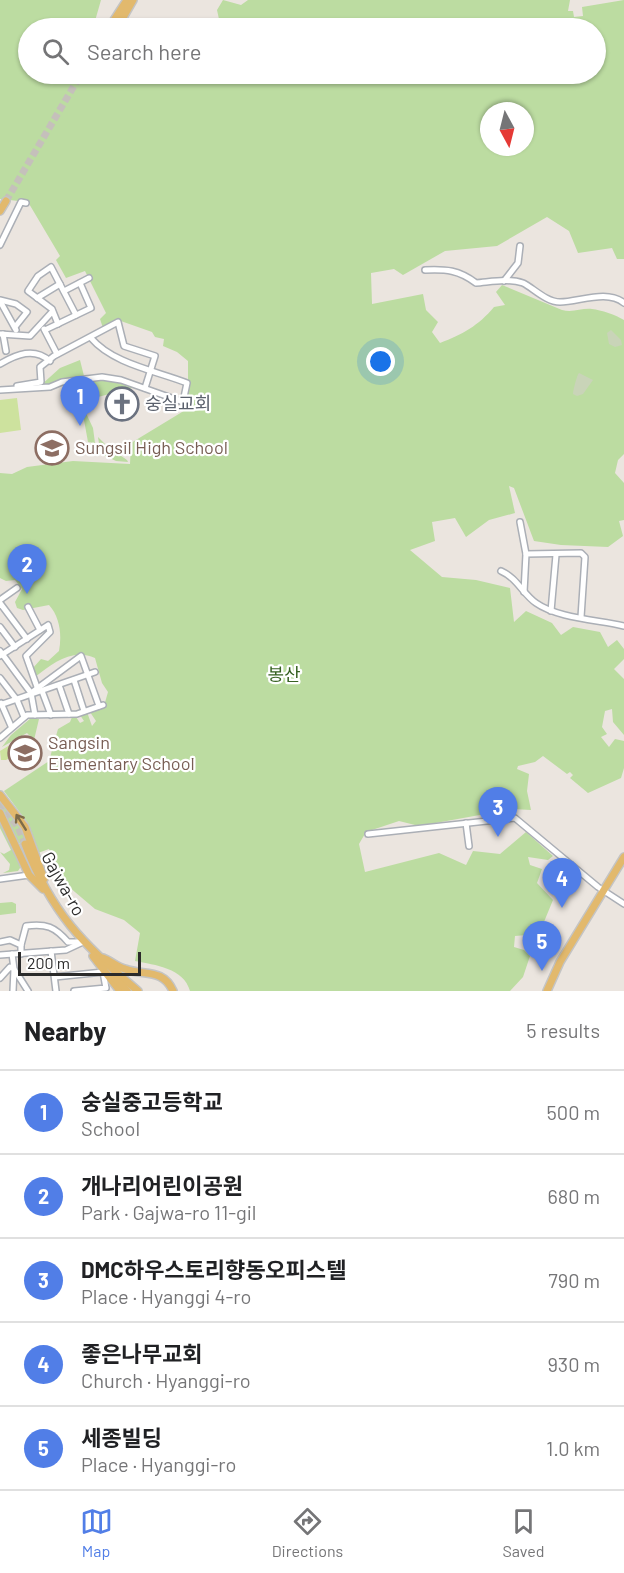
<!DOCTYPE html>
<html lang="en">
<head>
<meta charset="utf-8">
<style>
  :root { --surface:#fff; --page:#f6f6f6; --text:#202124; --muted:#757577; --line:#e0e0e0; --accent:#517ee7 }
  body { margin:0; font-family:Barlow,"Noto Sans KR",sans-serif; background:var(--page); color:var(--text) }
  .compass { position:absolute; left:480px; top:102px; width:54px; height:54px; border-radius:50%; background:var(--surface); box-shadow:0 2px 4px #0004; rotate:173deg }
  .scale { position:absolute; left:18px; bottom:15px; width:123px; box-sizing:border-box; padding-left:6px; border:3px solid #2b2b2b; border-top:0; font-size:16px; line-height:21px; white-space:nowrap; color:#2b2b2b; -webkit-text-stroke:4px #fff; paint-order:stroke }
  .you { position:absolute; left:381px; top:362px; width:21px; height:21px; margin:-15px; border:4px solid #fff; border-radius:50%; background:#1a73e8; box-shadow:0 0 0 9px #1a73e833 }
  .badge { display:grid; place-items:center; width:39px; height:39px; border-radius:50%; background:var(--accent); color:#fff; font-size:20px; font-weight:700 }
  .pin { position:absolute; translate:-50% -50px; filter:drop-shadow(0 2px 3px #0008) }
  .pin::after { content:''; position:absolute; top:32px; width:21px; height:18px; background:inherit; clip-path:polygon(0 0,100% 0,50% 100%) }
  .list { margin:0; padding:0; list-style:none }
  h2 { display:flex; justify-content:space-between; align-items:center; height:78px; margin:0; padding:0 24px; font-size:26px }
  h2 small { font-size:20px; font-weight:400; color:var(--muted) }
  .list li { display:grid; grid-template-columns:39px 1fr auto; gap:18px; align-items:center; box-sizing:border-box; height:84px; padding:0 24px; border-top:2px solid var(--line) }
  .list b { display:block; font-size:22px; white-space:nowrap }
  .list p { margin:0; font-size:20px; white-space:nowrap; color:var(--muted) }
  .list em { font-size:20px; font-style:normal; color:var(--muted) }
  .icon { flex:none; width:33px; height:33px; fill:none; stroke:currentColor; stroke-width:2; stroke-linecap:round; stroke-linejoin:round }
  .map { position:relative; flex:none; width:624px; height:991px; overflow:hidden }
  .search { position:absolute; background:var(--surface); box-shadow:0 2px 4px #0004; left:18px; right:18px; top:18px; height:66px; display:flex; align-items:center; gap:15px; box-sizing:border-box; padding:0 21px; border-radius:33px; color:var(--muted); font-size:22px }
  .sheet { height:498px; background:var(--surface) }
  nav { display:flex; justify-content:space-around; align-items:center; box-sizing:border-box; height:84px; border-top:2px solid var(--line); background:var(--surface); font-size:16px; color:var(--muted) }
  nav a { display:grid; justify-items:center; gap:3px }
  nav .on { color:var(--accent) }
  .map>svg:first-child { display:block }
</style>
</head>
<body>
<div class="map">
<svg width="624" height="991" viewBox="0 0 624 991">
  <rect width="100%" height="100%" fill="#ebe5df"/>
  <g fill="#bcdca1" fill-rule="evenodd">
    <path d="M 0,0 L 101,0 L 93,28 L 28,28 L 28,74 L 596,74 L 596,28 L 221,28 L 217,10 L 223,0 L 241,5 L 248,0 L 570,0 L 568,11 L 573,11 L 574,17 L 583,16 L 582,7 L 624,0 L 624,259 L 617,259 L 612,248 L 578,253 L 569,231 L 547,217 L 497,246 L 445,251 L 403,275 L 394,269 L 371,273 L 372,304 L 423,294 L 426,310 L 438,322 L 432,332 L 440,343 C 463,334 478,326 494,307 L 505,305 L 496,292 L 502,285 L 562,310 C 573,313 581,308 592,309 C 601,310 616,315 624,320 L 624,454 L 618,460 L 615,473 L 624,483 L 624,520 L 619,521 L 623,536 L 608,547 L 561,545 L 534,541 L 514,488 L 509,486 L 515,513 L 489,520 L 466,537 L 455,518 L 432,522 L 435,541 L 410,550 L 442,577 L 476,580 L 510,588 L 514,622 L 526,611 L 552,623 L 561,635 L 573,627 L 600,632 L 608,647 L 617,640 L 624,649 L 624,659 L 614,669 L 624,679 L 624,735 L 613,722 L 612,709 L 605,711 L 602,727 L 607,734 L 601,737 L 609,747 L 615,739 L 624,741 L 624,768 L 621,778 L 588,793 L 570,778 L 573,775 L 570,772 L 567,774 L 543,756 L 535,762 L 518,766 L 517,769 L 529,774 L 527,791 L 531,810 L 513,809 L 419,826 L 399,821 L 366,832 L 359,844 L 365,872 L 439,853 L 466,865 L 473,851 L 500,854 L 526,832 L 553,856 L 548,860 L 528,857 L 530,865 L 542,869 L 537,883 L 553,900 L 539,934 L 515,936 L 514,947 L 524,950 L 530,956 L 523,977 L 510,991 L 190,991 C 184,968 155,965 135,961 L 140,933 L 124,920 L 95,909 L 62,881 L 55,883 L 50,873 L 56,869 L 49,849 L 38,853 L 27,822 L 4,791 L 49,761 L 58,729 L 70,722 L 72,717 L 76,717 L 80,723 L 84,721 L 80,715 L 87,712 L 92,726 L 96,721 L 90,712 L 104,706 L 108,692 L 102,683 L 95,658 C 72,648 53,663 35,677 L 32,669 L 41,659 L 48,661 L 59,651 C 62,635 60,617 49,605 L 23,610 L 17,608 L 15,602 L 22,589 L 15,580 L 6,581 L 0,578 L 0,473 L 12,474 L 27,467 L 73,461 L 130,464 L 131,443 L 187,409 L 183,404 L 188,384 L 188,361 L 177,352 L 163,346 L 164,339 L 155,337 L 152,332 L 118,320 L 103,328 L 100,319 L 106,313 L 85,271 L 66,278 L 56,260 L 60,256 L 28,202 L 0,199 ZM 489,111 L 525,111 L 525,147 L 489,147 Z"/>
    <polygon points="80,360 84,376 40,386 60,368"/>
    <polygon points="101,379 122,381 136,387 98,397 79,393 68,382"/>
    <polygon points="74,395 94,399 92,403 81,403 77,408 79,418 67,405"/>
    <polygon points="88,405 90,408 85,411 93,428 95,443 88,442 82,409"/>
    <polygon points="98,437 108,447 127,460 128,462 116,461 90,449 89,446 96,446 99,443"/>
    <polygon points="31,718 39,719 34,740 27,733 2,747 11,735"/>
    <polygon points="0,799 18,819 27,839 18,844 0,811"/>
    <polygon points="0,818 22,865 18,871 3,873 9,870 10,864 0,852 4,854 11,850 0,828"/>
    <polygon points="12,902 16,904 16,913 0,915 0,903"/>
  </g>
  <g fill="#c9d4b8">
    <polygon points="611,330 621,340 622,345 615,347 609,344 607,333"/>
    <path d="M 579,373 L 593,380 L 583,394 L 577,396 L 573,394 C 573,390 577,375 579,373 Z"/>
  </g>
  <g fill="#cde29e">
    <polygon points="17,398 21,430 0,433 0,400"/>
    <polygon points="23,737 31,739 30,746 6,760 1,760 0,751"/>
  </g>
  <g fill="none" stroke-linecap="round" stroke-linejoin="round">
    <g stroke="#c5c0bb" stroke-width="7" stroke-dasharray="7 3.5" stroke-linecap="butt">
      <polyline points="6,201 81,74"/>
      <polyline points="0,803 18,827 25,844"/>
    </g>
    <g stroke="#abafb6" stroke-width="8">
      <g id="minor">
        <polyline points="0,245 21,202 26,203"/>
        <path d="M 425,270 C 446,269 459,270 476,283 C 490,282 509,278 523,283 C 532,287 546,302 560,302 C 579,302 607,289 624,303"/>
        <polyline points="504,281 518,263 520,246"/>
        <polyline points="64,291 89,278"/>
        <polyline points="37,298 60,284"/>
        <polyline points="0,300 16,304 27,312 15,327"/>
        <polyline points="0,301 16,330"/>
        <polyline points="58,324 52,309 28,291 38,276 51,267 76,315"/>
        <polyline points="44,329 57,354"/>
        <polyline points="45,330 91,308 80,283"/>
        <polyline points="0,334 30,336 52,312"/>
        <polyline points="3,334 6,351"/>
        <path d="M 0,364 C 17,354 34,347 50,361"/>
        <polyline points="17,386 41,382 40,367 54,356 118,322 124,346 155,356 145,388"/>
        <path d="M 0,390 L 50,387 L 62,382 L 102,377 L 121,380 L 183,402 L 187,383 C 157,371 113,364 91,338"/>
        <polyline points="520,522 526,554"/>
        <path d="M 501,571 C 517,578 523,594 536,603 C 557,618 599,620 624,626"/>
        <polyline points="524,592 526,554 581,553 585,557 581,617"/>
        <polyline points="0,600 17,588"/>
        <polyline points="0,603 27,639"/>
        <polyline points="28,607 40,630"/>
        <polyline points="551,611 556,555"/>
        <polyline points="0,627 15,647"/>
        <polyline points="0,651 31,693"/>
        <polyline points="0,656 48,625 50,632 26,656 37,687"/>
        <polyline points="0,678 17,700 24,717"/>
        <polyline points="74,680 84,711"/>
        <polyline points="59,685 69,714"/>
        <polyline points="42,691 51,715"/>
        <polyline points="1,703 11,726"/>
        <polyline points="0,705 95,672"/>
        <polyline points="35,715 31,693 81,656 99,706"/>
        <polyline points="0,738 27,715 77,714 103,705"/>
        <polyline points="466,823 469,846"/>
        <polyline points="368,834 515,818 598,887 624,904"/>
        <polyline points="0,879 29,875"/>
        <polyline points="0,942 10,940 21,945 21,954"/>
        <path d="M 21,945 L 26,926 C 46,923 55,927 68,942 L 81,942"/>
        <polyline points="51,951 56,991"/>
        <polyline points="12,954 14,969 28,991"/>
        <polyline points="0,955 66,950 83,942"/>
        <polyline points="55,977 103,972 106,988 74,991"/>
        <polyline points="0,978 10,967 14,969 13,991"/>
      </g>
    </g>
    <g stroke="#c4c4c4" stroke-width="10">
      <g id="major">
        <polyline points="109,28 127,0"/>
        <polyline points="117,28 133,0"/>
        <polyline points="0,211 6,201"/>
        <polyline points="0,795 25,827 44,879"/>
        <polyline points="0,813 29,875 43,889"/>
        <path d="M 25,844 C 51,912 83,945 138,991"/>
        <polyline points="93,956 120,991"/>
        <path d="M 103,958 C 111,961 117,967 125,969 C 144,976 163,968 173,991"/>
        <polyline points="114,977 127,991"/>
        <polyline points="547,991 560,962 624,857"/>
      </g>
    </g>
    <use href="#minor" stroke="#fff" stroke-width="5"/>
    <use href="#major" stroke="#e2b96d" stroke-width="7"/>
  </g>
  <defs><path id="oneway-shaft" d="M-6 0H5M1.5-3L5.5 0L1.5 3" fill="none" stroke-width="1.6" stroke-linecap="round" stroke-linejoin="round" transform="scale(1.5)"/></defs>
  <use stroke="#7d6b49" href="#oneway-shaft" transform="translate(21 822) rotate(-122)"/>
  <defs>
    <g id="church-ring" transform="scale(1.725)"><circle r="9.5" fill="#fff" stroke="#6b7280" stroke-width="1.5"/><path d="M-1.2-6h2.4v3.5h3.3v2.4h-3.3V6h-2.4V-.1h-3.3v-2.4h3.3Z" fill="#6b7280"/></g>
    <g id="school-ring" transform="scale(1.725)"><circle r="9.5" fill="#fff" stroke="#8d6e63" stroke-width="1.5"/><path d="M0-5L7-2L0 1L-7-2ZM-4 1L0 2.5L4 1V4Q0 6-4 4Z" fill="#8d6e63"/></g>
  </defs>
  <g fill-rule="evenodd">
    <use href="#church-ring" x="122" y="404"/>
    <use href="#school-ring" x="52" y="448"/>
    <use href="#school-ring" x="25" y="753"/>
  </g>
  <g text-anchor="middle" stroke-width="4.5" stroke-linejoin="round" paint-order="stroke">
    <g font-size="18" fill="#5b616d" stroke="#fff" text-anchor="start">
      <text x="145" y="410">숭실교회</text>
    </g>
    <g font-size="18" fill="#785e54" stroke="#fff" text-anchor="start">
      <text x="75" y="454">Sungsil High School</text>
      <text x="48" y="749">Sangsin<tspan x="48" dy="21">Elementary School</tspan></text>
    </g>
    <g font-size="18" fill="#376122" stroke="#fff">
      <text x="284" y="681">봉산</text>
    </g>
    <g font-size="18" fill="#2b2b2b" stroke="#fff">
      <text transform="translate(63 884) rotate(61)" y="6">Gajwa-ro</text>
    </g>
  </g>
</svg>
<svg class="compass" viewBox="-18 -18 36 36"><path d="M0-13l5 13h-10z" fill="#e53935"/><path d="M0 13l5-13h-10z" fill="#757577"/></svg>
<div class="scale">200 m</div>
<div class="you"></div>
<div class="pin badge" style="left:80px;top:426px">1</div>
<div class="pin badge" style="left:27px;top:594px">2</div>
<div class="pin badge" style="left:498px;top:837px">3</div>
<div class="pin badge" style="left:562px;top:908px">4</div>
<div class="pin badge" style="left:542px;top:971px">5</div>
<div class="search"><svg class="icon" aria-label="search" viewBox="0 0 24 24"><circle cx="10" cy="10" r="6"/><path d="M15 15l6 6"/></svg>Search here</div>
</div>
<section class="sheet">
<h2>Nearby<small>5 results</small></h2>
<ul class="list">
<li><span class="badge">1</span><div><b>숭실중고등학교</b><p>School</p></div><em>500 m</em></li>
<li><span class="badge">2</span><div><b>개나리어린이공원</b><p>Park · Gajwa-ro 11-gil</p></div><em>680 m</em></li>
<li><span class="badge">3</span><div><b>DMC하우스토리향동오피스텔</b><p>Place · Hyanggi 4-ro</p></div><em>790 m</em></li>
<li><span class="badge">4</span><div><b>좋은나무교회</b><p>Church · Hyanggi-ro</p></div><em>930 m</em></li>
<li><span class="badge">5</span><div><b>세종빌딩</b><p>Place · Hyanggi-ro</p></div><em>1.0 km</em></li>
</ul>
</section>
<nav>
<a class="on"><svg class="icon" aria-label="map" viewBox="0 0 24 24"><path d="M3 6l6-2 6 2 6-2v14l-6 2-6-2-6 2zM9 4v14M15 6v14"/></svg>Map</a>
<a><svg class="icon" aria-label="directions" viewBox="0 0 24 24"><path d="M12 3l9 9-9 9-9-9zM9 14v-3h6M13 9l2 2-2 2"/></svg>Directions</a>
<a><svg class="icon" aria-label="saved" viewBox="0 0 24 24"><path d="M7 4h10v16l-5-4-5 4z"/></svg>Saved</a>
</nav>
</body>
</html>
